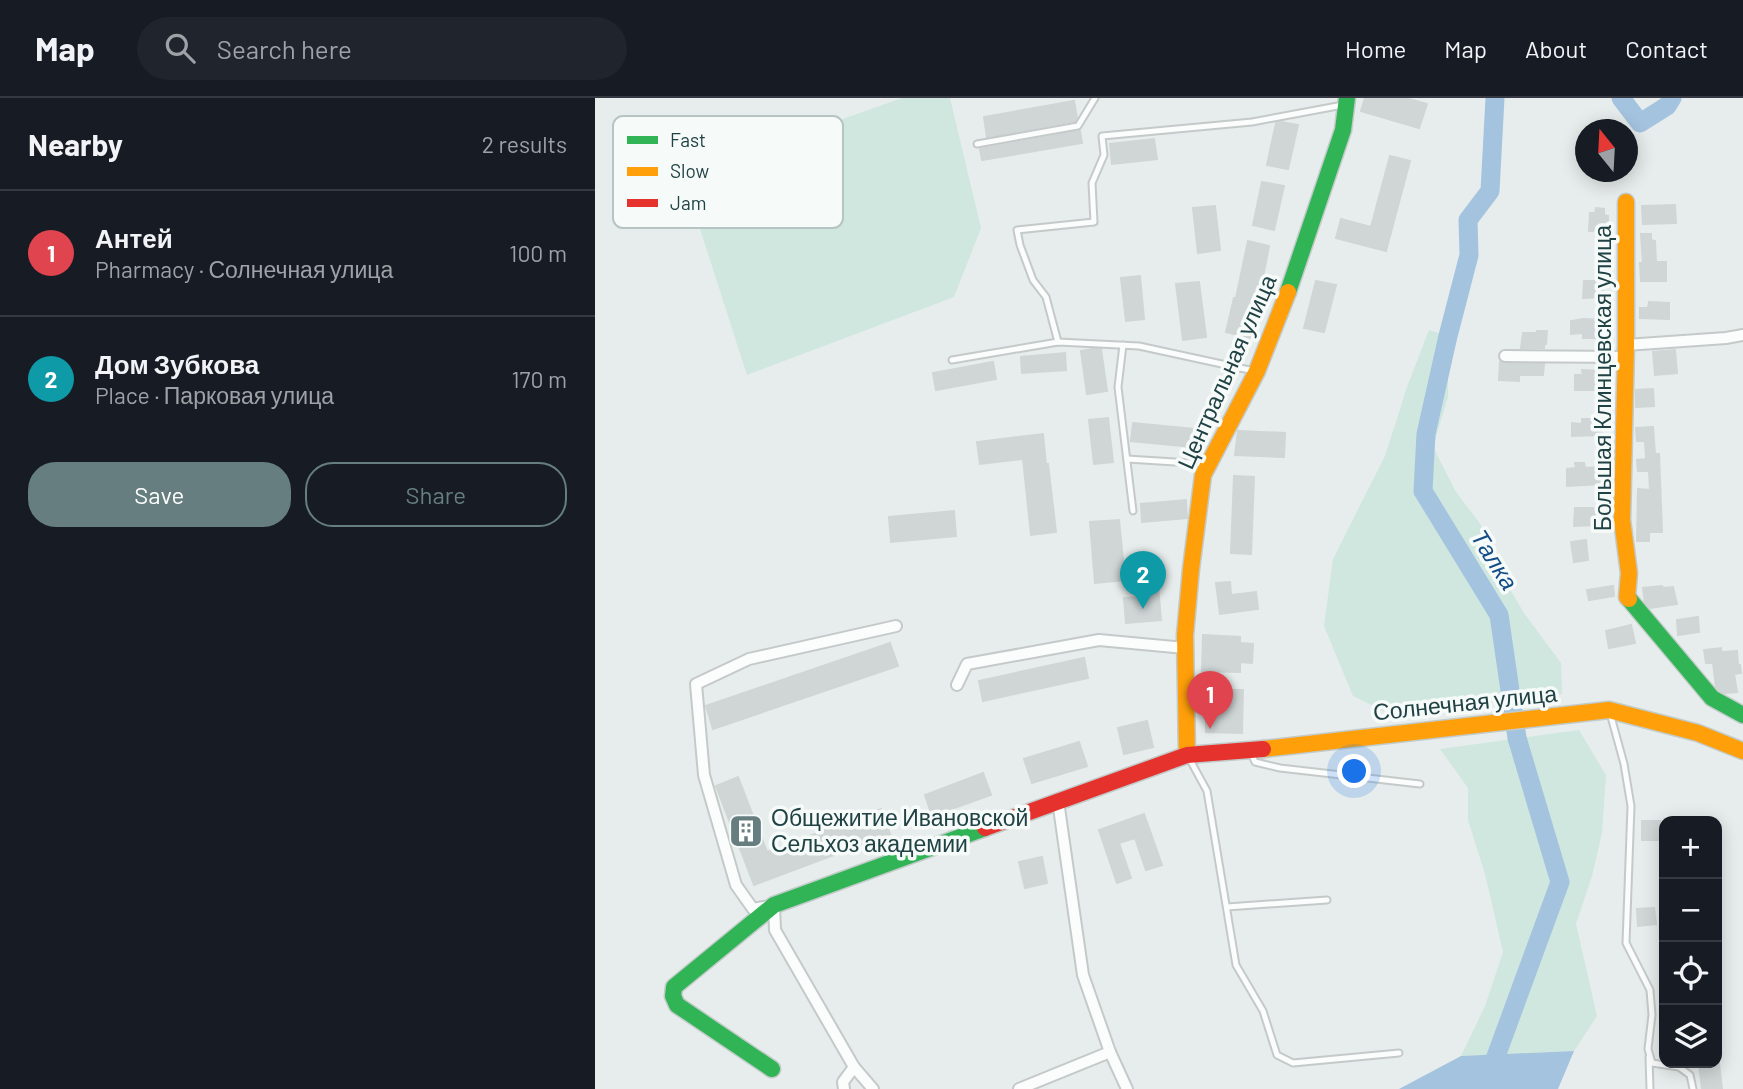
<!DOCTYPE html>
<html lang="en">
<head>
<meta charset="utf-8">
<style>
  :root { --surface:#171b24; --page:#20242c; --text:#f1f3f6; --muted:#9ea1a6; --line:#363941; --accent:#667e7f }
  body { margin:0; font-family:Barlow,sans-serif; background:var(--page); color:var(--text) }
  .controls { position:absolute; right:21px; bottom:21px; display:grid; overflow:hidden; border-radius:14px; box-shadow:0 4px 18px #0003 }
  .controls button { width:63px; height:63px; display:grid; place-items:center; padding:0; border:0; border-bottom:2px solid var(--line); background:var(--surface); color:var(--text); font:35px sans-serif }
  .compass { position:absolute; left:980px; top:21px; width:63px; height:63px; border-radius:50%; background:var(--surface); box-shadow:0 4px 18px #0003; rotate:342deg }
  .you { position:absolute; left:760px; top:674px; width:24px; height:24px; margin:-18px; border:5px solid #fff; border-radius:50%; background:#1a73e8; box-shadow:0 0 0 10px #1a73e833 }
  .badge { display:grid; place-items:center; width:46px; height:46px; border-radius:50%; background:var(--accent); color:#fff; font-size:23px; font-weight:700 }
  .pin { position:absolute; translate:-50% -58px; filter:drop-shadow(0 2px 4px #0008) }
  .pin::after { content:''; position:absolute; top:37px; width:24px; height:21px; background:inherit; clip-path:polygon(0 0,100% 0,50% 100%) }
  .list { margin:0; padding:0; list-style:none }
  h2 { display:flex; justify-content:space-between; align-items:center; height:91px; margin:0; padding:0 28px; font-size:30px }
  h2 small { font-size:23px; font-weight:400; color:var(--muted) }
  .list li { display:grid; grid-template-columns:46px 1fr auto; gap:21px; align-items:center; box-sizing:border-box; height:126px; padding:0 28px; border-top:2px solid var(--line) }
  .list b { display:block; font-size:26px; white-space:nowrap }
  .list p { margin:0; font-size:23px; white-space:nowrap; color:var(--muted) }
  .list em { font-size:23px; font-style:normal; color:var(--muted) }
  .actions { display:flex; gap:14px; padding:21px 28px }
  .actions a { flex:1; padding:16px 0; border:2px solid var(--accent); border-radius:28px; text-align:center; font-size:24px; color:var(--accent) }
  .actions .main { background:var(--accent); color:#fff }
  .icon { flex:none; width:38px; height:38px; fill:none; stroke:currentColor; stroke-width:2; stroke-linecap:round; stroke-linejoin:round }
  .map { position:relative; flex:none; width:1148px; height:991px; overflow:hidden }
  header { display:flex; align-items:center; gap:42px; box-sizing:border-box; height:98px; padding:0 35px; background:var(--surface); border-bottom:2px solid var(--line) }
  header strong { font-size:33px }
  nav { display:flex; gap:38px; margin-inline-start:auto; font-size:24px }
  .search { width:490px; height:63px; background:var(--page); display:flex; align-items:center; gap:18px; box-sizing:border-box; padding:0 24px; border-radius:38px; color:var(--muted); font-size:26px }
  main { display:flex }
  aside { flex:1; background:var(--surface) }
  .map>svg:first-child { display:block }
</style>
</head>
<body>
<header>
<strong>Map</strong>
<div class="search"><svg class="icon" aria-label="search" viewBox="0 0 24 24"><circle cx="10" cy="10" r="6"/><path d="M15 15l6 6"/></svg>Search here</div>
<nav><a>Home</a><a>Map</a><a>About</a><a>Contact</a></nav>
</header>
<main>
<aside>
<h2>Nearby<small>2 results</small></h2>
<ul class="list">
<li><span class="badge" style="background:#e0444e">1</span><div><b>Антей</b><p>Pharmacy · Солнечная улица</p></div><em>100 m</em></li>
<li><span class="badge" style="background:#0f9aa8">2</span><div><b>Дом Зубкова</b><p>Place · Парковая улица</p></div><em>170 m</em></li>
</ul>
<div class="actions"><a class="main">Save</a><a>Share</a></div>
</aside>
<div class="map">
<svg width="1148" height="991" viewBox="0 0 1148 991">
  <rect width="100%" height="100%" fill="#e7edec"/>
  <g fill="#cfe7de">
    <polygon points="307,0 355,0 386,130 359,199 152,277 88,78"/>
    <polygon points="834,232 853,238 853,299 838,349 861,394 886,427 898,462 929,515 966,565 967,596 880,607 791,614 758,598 729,528 738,461 790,358 812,289"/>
    <polygon points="984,632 1011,677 1007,735 997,778 981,826 1002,918 979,953 866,958 890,908 908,854 890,776 873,722 873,690 845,651"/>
  </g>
  <polygon fill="#a4c3df" points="979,953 963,991 804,991 866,958"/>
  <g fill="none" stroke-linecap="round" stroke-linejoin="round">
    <g stroke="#a4c3df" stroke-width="19">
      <polyline points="1026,0 1045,25 1072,8 1077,0"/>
      <polyline points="889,991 965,784 922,640 904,517 828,393 831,336 853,238 874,157 873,122 895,93 900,0"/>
    </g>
  </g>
  <g fill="#cfd6d5" stroke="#cfd6d5" stroke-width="2">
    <polygon points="770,0 810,0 832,6 824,30 766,13"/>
    <polygon points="479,3 482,20 480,23 392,39 389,19"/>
    <polygon points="686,24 703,27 693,71 672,67 681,25"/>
    <polygon points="485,33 487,45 387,62 385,51"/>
    <polygon points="559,41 562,61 517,66 515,46"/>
    <polygon points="795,58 815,63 791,153 741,140 746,121 776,129"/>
    <polygon points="667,84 689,88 679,132 658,127"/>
    <polygon points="1080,107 1081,125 1048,126 1047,108"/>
    <polygon points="620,108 625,152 603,155 598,110"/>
    <polygon points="1001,110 1009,111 1009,117 1013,118 1013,132 994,133 995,115 1000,115"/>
    <polygon points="1046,136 1056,136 1056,142 1060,143 1061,164 1071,164 1071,183 1046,183 1045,165 1048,165"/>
    <polygon points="653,143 674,148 656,240 631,234 639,200 641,200"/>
    <polygon points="545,178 549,221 531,223 526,180"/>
    <polygon points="721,183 741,187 729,234 709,230"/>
    <polygon points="989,183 1008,183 1008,199 988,200"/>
    <polygon points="604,184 611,239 588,242 581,186"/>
    <polygon points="1054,204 1074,205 1074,221 1045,220 1045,210 1053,210"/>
    <polygon points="988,221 1009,222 1009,234 1003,234 1004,240 988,240 988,235 976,236 976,223"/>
    <polygon points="942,233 952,233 951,246 949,246 949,250 926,250 928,235 942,235"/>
    <polygon points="497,251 506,251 512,293 492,296 486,253"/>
    <polygon points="1080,252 1082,275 1060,277 1058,254"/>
    <polygon points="470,255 471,272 427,275 426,259"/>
    <polygon points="398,264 401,281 341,292 338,275"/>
    <polygon points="905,264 910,266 949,266 948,277 924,277 924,283 904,282"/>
    <polygon points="987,272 1008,273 1008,292 980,292 980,277 988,277"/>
    <polygon points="1058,291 1059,308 1041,309 1041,292"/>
    <polygon points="513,320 518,364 499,366 494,322"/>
    <polygon points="987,321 1007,321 1006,337 977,338 977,325 987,326"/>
    <polygon points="538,325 609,332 607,350 536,343"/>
    <polygon points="1058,329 1060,356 1064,356 1067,434 1054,434 1054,443 1042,443 1043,391 1055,392 1054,373 1043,373 1042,362 1051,361 1050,343 1042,343 1041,330"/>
    <polygon points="643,333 690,335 689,359 640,357"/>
    <polygon points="448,336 451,366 453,366 461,434 436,437 428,361 385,366 382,344"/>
    <polygon points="980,365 989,365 990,370 1006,369 1008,386 972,388 972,371 981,370"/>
    <polygon points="639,378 659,379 656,456 636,455"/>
    <polygon points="591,402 592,420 547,424 546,406"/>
    <polygon points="980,410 1006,410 1005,427 979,428"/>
    <polygon points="359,413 361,438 296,444 294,419"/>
    <polygon points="524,422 530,482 500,485 495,424"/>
    <polygon points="991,442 993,462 979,464 976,444"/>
    <polygon points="635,484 636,497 661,494 663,511 625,516 621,485"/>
    <polygon points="563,488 566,522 531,525 529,500 545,499 544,490"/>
    <polygon points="1018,488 1019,498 994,502 992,492"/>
    <polygon points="1067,488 1068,490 1078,489 1082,506 1055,510 1050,505 1048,490"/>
    <polygon points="1103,519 1104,534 1083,537 1082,522"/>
    <polygon points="1036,527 1040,545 1014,550 1011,533"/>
    <polygon points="608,537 645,539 645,545 658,546 657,565 645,564 645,574 607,573"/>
    <polygon points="295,545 303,568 118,631 111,608"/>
    <polygon points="1126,550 1126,554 1142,553 1143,567 1145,567 1146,575 1139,576 1142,594 1130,595 1124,592 1121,589 1118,565 1111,565 1109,552"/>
    <polygon points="489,560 493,580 388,603 384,583"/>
    <polygon points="637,592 648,592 647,635 611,634 611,608 618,608 618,600 637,600"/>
    <polygon points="552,623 558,649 529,656 523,630"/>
    <polygon points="484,644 492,668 437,685 429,661"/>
    <polygon points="388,675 396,697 337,718 330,697"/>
    <polygon points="143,679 172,754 286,711 295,736 159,787 121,688"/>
    <polygon points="549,716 567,767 551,772 540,740 524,745 536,780 522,785 504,732"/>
    <rect x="1047" y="723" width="18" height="19"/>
    <polygon points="447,759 452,785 430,790 424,764"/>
    <polygon points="1059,810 1061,826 1043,828 1042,811"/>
    <polygon points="1104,965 1124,965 1127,991 1107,991"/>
  </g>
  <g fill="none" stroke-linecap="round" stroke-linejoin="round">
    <g stroke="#c4cac9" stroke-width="9">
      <g id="lane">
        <polyline points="382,46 483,28 500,0"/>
        <polyline points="463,244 451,199 438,182 425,147 422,132 499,124 497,85 509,57 507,38 657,24 748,7"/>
        <polyline points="528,247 523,289 538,413"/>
        <polyline points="357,262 463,244 544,248 659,273"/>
        <polyline points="532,361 612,366"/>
        <polyline points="1015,615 1029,666 1036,708 1031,845 1055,892 1057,917 1053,951 1057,965 1084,969 1095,977 1098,991"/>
        <polyline points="656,655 660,664 685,670 825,686"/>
        <polyline points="594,660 612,693 641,867 668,913 682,957 698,965 804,955"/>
        <polyline points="632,809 732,802"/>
        <polyline points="1054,959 1055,991"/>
      </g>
    </g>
    <g stroke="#c4cac9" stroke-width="14">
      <g id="street">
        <polyline points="1031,247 1131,240 1148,237"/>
        <polyline points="910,258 1031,259"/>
        <polyline points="362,587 372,566 504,542 590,550"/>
        <polyline points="463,703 488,877 515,954 532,991"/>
        <polyline points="249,991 248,984 259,969"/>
        <polyline points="278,991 259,969 180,832 179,807 158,811 141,787 109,677 101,586 154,561 301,528"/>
        <polyline points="424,991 515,954"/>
      </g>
    </g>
    <g stroke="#c2cbca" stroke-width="19">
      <g id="fast">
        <polyline points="693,194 748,32 752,0"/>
        <polyline points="1034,501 1117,600 1148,617"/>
        <polyline points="177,971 82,907 78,898 79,889 179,807 390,730"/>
      </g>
    </g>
    <g stroke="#c2cbca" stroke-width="19">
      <g id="slow">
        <polyline points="1031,104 1031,247 1027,422 1034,475 1032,499 1034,501"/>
        <polyline points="668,651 1014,612 1103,635 1148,653"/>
        <polyline points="592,657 590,537 596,471 608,377 662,273 693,194"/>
      </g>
    </g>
    <g stroke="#c2cbca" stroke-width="19">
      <polyline id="jam" points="390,730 592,657 668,651"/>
    </g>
    <use href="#lane" stroke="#fbfcfc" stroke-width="5"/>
    <use href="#street" stroke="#fbfcfc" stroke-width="10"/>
    <use href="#fast" stroke="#30b455" stroke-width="16"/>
    <use href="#slow" stroke="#ff9f0a" stroke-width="16"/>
    <use href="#jam" stroke="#e5322d" stroke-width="16"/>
  </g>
  <defs>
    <g id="building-square" transform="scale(1.75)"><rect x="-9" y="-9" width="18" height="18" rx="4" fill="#667e7f" stroke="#f6fbfa"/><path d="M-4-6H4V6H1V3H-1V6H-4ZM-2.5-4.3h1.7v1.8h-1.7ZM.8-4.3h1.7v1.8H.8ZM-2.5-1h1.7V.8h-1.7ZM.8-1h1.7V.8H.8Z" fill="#fff"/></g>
  </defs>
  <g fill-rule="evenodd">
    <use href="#building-square" x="151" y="733"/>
  </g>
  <g text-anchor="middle" stroke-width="7" stroke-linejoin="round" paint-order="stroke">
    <g font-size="23" fill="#214244" stroke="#f6fbfa">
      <text transform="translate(632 274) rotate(-66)" y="8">Центральная улица</text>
      <text transform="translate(1008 280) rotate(-90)" y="8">Большая Клинцевская улица</text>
      <text transform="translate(870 605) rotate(-6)" y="8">Солнечная улица</text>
    </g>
    <g font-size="23" fill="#214244" stroke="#f6fbfa" text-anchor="start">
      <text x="176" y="728">Общежитие Ивановской<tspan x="176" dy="26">Сельхоз академии</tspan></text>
    </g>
    <g font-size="24" font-style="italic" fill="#144d87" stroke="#f6fbfa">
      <text transform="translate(899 462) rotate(58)" y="8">Талка</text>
    </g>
  </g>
  <rect x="18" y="18" width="230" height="112" rx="10" fill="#f6fbfa" stroke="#b6c4c3" stroke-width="2"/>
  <rect x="32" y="38" width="31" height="8" fill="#30b455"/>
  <rect x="32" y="69" width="31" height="9" fill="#ff9f0a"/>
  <rect x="32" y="101" width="31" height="8" fill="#e5322d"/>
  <g font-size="19" fill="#214244">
    <text x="75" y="49">Fast</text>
    <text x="75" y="80">Slow</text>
    <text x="75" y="112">Jam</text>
  </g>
</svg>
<div class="controls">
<button>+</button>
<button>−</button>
<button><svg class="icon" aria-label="locate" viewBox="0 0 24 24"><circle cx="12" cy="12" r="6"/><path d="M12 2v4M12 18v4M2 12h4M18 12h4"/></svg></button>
<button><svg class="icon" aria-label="layers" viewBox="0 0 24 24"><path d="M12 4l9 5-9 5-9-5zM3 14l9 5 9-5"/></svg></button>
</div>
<svg class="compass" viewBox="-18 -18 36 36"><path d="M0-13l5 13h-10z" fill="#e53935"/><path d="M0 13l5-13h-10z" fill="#9ea1a6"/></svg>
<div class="you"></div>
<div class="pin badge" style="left:615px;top:631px;background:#e0444e">1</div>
<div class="pin badge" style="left:548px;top:511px;background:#0f9aa8">2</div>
</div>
</main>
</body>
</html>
